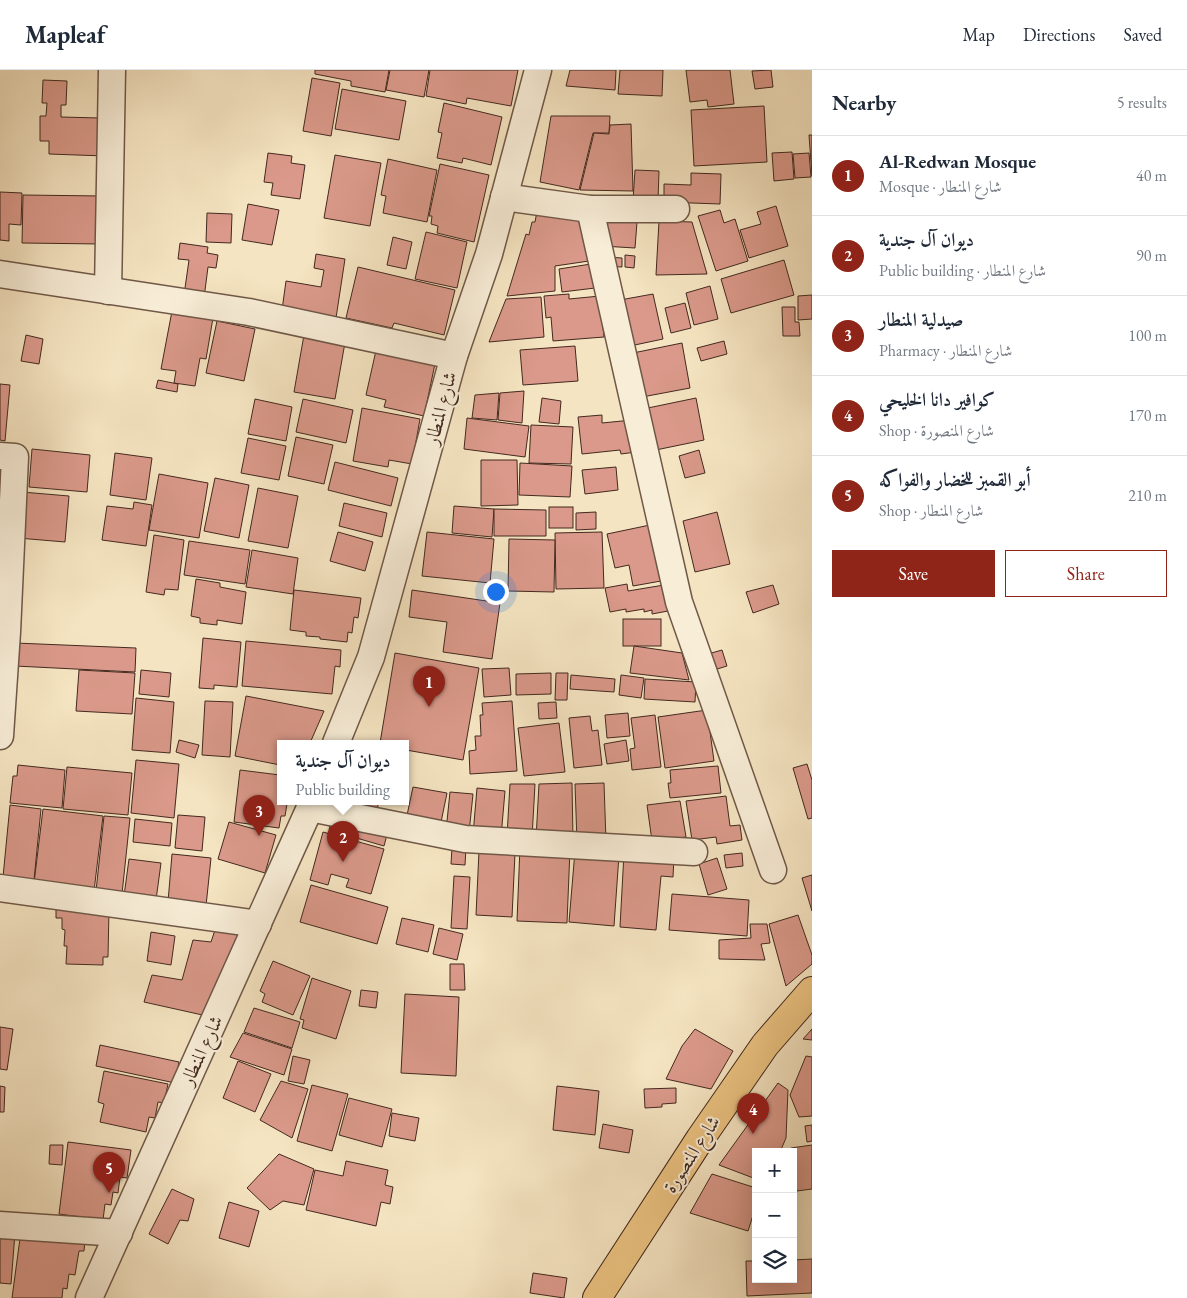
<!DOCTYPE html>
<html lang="en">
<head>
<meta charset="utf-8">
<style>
  :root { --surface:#fff; --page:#f2f2f3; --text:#1f2937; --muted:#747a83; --line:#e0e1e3; --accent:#8f2418 }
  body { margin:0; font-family:"EB Garamond",Amiri,serif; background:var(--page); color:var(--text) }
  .controls { position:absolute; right:15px; bottom:15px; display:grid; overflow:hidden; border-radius:0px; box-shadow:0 5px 20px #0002 }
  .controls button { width:45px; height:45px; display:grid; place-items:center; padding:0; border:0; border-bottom:1px solid var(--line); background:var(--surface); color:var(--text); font:25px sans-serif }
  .you { position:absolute; left:495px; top:521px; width:18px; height:18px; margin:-12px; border:4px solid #fff; border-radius:50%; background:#1a73e8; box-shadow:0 0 0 8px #1a73e833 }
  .badge { display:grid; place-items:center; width:32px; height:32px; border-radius:50%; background:var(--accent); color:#fff; font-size:16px; font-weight:700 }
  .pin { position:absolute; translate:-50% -41px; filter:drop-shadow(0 1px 2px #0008) }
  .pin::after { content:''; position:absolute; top:26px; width:18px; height:15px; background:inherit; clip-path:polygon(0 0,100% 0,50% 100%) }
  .popup { position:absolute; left:277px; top:670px; width:132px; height:65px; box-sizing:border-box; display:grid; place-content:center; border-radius:0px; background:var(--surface); filter:drop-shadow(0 1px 4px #0005); font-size:16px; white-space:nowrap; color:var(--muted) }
  .popup b { font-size:19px; color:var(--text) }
  .popup::after { content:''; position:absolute; left:50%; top:100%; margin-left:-10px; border:10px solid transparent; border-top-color:var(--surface) }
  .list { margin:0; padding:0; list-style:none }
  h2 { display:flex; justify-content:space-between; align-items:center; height:65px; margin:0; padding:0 20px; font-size:21px }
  h2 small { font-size:16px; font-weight:400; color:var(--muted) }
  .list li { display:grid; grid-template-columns:32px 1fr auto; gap:15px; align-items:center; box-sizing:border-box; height:80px; padding:0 20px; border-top:1px solid var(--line) }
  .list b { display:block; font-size:19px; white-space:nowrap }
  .list p { margin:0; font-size:16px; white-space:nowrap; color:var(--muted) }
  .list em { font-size:16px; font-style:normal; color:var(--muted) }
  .actions { display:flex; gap:10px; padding:15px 20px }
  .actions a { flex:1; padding:11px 0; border:1px solid var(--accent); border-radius:0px; text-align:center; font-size:18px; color:var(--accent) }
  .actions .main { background:var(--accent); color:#fff }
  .icon { flex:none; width:28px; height:28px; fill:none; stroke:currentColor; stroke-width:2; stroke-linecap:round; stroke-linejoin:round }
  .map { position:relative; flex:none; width:812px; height:1228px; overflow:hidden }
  header { display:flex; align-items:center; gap:30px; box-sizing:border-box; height:70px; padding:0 25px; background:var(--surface); border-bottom:1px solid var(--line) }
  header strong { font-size:24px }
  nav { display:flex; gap:28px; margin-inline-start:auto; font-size:18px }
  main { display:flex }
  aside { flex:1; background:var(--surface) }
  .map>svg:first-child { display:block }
</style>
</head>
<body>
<header>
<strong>Mapleaf</strong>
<nav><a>Map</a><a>Directions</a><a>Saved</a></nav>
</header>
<main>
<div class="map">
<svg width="812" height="1228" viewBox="0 0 812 1228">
  <rect width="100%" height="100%" fill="#f5e4c1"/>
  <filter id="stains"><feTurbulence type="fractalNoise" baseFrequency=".004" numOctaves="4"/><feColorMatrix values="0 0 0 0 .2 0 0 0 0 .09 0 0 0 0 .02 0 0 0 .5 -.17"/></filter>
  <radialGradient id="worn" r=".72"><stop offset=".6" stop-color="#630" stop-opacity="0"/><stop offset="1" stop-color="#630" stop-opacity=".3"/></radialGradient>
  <g fill="#da998a" stroke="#43291f">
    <polygon points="315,0 389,0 385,22 351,16 351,11 315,4"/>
    <polygon points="390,0 429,0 424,27 386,20"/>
    <polygon points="430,0 518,0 511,36 467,28 466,34 426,26"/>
    <polygon points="570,0 616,0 615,20 566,16"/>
    <polygon points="620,0 663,0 662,26 618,24"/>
    <polygon points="686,0 730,0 734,34 708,37 707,30 690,32"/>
    <polygon points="771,0 773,17 755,19 752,1"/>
    <polygon points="312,8 340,13 331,66 303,61"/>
    <polygon points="43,10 67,11 66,35 61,35 61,47 100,48 105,86 49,84 49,71 40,71 40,46 46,46 47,33 42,33"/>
    <polygon points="342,19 406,31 399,70 335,59"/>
    <polygon points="444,33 502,47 491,95 463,88 462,93 437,88 442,63 438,62"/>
    <polygon points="764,36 767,92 694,96 691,40"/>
    <polygon points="551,46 610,46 609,63 593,63 579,120 540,112"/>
    <polygon points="631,54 633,121 580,120 594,63 609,64 610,55"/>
    <polygon points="809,65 812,65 812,106"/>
    <polygon points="792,82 794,109 774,111 772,83"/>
    <polygon points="268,83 292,86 291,93 305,95 300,129 271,125 273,113 264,112"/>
    <polygon points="809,83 811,107 795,108 793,84"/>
    <polygon points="335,85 381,93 370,156 324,148"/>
    <polygon points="388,89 437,100 427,152 383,143 386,126 381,125"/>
    <polygon points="440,94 489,105 474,172 437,163 438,156 431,154 432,146 429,146"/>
    <polygon points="635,100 659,101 658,131 633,130"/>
    <polygon points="691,103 721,104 720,134 664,132 664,114 691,115"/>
    <polygon points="0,122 22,123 21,155 9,154 9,171 0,170"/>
    <polygon points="23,125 102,126 101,174 22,173"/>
    <polygon points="248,134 279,140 272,175 242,170"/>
    <polygon points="776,136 788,176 749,188 740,160 761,154 757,142"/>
    <polygon points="720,140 724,153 735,149 748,191 716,201 698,146"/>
    <polygon points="537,141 584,149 589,191 555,196 555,221 507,226 526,164 529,165 532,152 535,152"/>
    <polygon points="207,143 232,144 231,173 206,172"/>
    <polygon points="603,149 637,152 635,178 602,176"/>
    <polygon points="659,151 692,152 707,204 656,205"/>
    <polygon points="426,162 467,172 457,218 415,209"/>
    <polygon points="393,167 412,172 406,199 387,195"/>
    <polygon points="180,173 208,177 207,183 218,185 216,198 208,197 204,228 184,225 189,190 178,189"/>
    <polygon points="316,184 345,189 336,248 282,240 286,211 321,217 324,200 314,198"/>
    <polygon points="625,185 635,186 634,198 625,197"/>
    <polygon points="606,187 622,188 622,197 605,196"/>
    <polygon points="784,190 794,225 731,243 721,209"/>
    <polygon points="591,194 595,218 562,222 559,199"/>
    <polygon points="358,197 455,220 444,265 394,253 392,258 346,248"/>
    <polygon points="710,216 718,249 694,255 686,223"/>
    <polygon points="569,224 569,229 600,226 604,267 553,271 551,247 546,248 544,226"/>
    <polygon points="653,224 663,269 630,276 620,230"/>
    <polygon points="812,225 812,249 798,250 798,226"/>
    <polygon points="541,227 544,267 489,272 506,229"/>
    <polygon points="685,233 691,258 671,263 665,238"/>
    <polygon points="782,237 795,237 795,252 799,252 800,266 783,266"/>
    <polygon points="172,241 213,248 206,289 200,288 195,316 174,313 176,301 161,299"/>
    <polygon points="217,251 255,259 244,311 206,303"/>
    <polygon points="305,259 346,267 335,329 294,322"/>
    <polygon points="26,265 43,269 39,294 21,291"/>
    <polygon points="724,271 727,284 701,291 697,278"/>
    <polygon points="682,273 690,318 642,327 633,283"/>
    <polygon points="377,276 436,289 424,346 384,337 386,330 366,325"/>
    <polygon points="575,276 578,311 523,315 520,280"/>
    <polygon points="158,310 178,314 177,322 156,318"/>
    <polygon points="0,314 10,315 5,371 0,370"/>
    <polygon points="524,321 522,353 498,350 500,323"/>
    <polygon points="499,323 497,350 472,348 475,325"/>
    <polygon points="542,328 561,331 559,354 539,352"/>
    <polygon points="696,328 704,370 651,381 643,339"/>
    <polygon points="255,329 292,337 286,371 248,364"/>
    <polygon points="303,329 353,340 346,373 296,362"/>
    <polygon points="362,338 420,349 412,394 389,390 388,397 353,391"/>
    <polygon points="602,345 602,353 632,350 636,382 621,384 620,380 582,384 578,347"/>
    <polygon points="467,348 529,356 525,387 464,379"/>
    <polygon points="531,355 573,357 571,394 529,393"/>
    <polygon points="296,367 333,375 324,414 288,406"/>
    <polygon points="248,368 286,376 279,410 241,403"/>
    <polygon points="32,379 90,385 87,422 29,417"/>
    <polygon points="699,380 705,403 685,408 679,386"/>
    <polygon points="115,383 152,388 146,430 110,425"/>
    <polygon points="481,390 517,390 518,435 481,436"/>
    <polygon points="335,392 398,408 391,436 328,420"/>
    <polygon points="520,393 572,396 570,427 519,425"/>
    <polygon points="616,397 618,420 585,424 582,400"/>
    <polygon points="159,404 208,413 199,468 149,460"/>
    <polygon points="215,408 249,415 239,468 204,461"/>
    <polygon points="258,418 298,426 288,478 248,471"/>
    <polygon points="22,422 69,426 65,472 18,468"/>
    <polygon points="134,432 152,435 146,476 102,470 107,436 133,439"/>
    <polygon points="344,433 387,443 382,467 339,456"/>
    <polygon points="454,436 494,439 492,467 452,463"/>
    <rect x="549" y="437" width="24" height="21"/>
    <polygon points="494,439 546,440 546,466 494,466"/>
    <polygon points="596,442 596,459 576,460 576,443"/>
    <polygon points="717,442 730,494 695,502 683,451"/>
    <polygon points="650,455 661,511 633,516 629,495 615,498 607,464"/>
    <polygon points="338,462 373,472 365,501 330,491"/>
    <polygon points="427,462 494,469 490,513 422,506"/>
    <polygon points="602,462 604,518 556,519 555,463"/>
    <polygon points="154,465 184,470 178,520 165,519 164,525 146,522"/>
    <polygon points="509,469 555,470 554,522 508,521"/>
    <polygon points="189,471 250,480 245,514 184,505"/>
    <polygon points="252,480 298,488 293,524 246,517"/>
    <polygon points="196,509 220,513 220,517 246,522 242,554 217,550 217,555 200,553 200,548 191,546"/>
    <polygon points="627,514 628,521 664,515 668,541 652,544 652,540 644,542 644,539 626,542 626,539 610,542 605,518"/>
    <polygon points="773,515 779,534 753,543 746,522"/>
    <polygon points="294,520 361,528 358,548 354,547 352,563 348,562 347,572 320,569 320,567 306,566 306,562 290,560"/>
    <polygon points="412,520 500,533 492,589 443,582 447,552 409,547"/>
    <rect x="623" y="549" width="38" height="27"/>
    <polygon points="203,568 241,572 237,617 214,615 214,619 199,618"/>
    <polygon points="246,571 341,580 340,597 335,596 332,624 242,616"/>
    <polygon points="15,573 136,578 135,602 15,596"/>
    <polygon points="634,576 682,583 689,610 630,603"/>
    <polygon points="722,580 727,596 714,600 708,584"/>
    <polygon points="395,583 479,598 463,690 406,680 406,673 380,673"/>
    <polygon points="509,598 511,625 484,627 482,599"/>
    <polygon points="79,600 135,603 132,644 76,641"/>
    <polygon points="141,600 171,603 169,627 139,624"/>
    <polygon points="551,603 551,624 516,625 516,604"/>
    <polygon points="556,603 568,603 567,630 555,630"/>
    <polygon points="571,605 615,609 614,622 570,619"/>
    <polygon points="621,605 644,608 641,628 619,625"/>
    <polygon points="645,609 696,612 695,632 644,629"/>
    <polygon points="246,626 324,641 310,673 280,673 280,695 235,686"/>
    <polygon points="136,628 174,632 170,683 132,680"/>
    <polygon points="205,631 233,632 230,687 202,685"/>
    <polygon points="512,631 517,701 470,704 469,681 476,680 475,666 481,666 480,645 483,645 482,633"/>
    <polygon points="556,632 557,648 539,649 538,633"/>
    <polygon points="707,640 714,691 665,698 658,647"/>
    <polygon points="628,643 630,666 607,668 605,645"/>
    <polygon points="655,645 661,697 632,700 630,679 635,678 631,648"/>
    <polygon points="590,646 592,661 598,660 602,695 574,698 569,648"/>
    <polygon points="559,653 565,702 524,706 518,658"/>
    <polygon points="179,670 199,675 195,688 176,682"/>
    <polygon points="626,670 629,691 607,694 604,674"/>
    <polygon points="136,690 179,694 174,748 131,743"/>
    <polygon points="807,694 812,710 812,748 808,749 793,698"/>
    <polygon points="18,695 65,700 62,738 10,733 13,706 17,706"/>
    <polygon points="718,696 721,723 670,728 668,713 671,713 670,700"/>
    <polygon points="67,697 132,703 128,745 63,739"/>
    <polygon points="240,700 280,705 280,731 292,731 292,734 287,734 285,746 281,746 279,758 234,752"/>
    <polygon points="572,713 573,771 536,769 539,714"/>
    <polygon points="604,713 606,771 577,772 575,714"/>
    <polygon points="510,714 535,714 532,768 507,766"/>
    <polygon points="413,717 447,723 440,757 406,750"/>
    <polygon points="477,718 505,721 501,767 473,765"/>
    <polygon points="450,722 473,724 469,763 446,761"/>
    <polygon points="726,726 730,756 740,755 742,770 717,774 716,767 692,770 686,731"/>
    <polygon points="332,731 379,731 376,744"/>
    <polygon points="680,731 686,767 652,771 647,735"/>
    <polygon points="10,735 41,739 34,810 3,807"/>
    <polygon points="43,739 103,746 94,821 34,813"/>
    <polygon points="178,745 205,747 202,781 175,778"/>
    <polygon points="333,745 388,761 384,776 329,760"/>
    <polygon points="104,746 130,748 122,824 96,821"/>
    <polygon points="135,749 172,753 170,776 133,772"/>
    <polygon points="229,752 276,765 265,803 218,789"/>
    <polygon points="323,762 384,779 371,824 346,817 349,809 331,804 328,815 310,810"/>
    <polygon points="452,777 466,777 465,795 451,794"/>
    <polygon points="520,777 570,779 567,853 517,851"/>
    <polygon points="479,781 515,783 512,847 476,845"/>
    <polygon points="575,781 619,785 614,856 569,852"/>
    <polygon points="624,783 674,787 673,807 661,806 656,860 620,857"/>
    <polygon points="742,783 743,796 726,798 724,785"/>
    <polygon points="172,784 211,788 206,836 168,832"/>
    <polygon points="717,788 727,819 708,825 699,794"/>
    <polygon points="129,789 161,793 156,830 124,826"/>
    <polygon points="812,805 812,841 802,808"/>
    <polygon points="454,806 470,807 467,859 451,858"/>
    <polygon points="311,815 388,837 377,874 300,852"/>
    <polygon points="672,824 749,830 747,866 669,860"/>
    <polygon points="56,838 109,840 108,887 103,887 103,895 66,894 67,876 64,876 65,860 62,859 62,848 56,848"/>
    <polygon points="798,845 812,885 812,894 786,916 769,854"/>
    <polygon points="402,848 434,855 428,882 396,874"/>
    <polygon points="217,854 242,860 207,946 144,932 152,905 182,910 193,870 211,872"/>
    <polygon points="750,854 767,854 770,873 761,874 765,890 719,889 719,870 751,868"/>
    <polygon points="439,858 463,864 457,890 433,884"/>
    <polygon points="151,862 175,866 171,895 147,891"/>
    <polygon points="273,891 310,906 293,945 262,932 265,924 260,921"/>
    <polygon points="450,894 464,894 465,920 450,920"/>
    <polygon points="312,908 351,921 336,969 302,958 304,950 300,949"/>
    <polygon points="361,920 378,922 376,938 359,936"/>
    <polygon points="405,924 459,927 456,1006 401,1003"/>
    <polygon points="254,938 300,952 292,978 244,962"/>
    <polygon points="0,957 13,959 7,1000 0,999"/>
    <polygon points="695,959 733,981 711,1019 666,1009 682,976"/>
    <polygon points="812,959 812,970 803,969"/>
    <polygon points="243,963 292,979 284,1005 230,987"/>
    <polygon points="100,975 179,992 175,1013 96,996"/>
    <polygon points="293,986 310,990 304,1014 288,1011"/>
    <polygon points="806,986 812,987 812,1046 799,1047 790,1025"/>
    <polygon points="238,991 271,1004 255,1042 223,1028"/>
    <polygon points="104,1001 168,1014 164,1033 158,1032 155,1048 149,1047 146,1062 100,1052 104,1034 98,1032"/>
    <polygon points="281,1011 308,1019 292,1068 260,1050"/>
    <polygon points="778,1013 788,1020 786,1068 780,1082 756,1082 756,1109 719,1095"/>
    <polygon points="312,1015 348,1024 332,1081 297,1071"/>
    <polygon points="0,1016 5,1017 4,1042 0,1042"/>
    <polygon points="557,1016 599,1021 595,1065 553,1060"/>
    <polygon points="676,1018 676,1033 662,1034 662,1037 645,1038 644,1019"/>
    <polygon points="349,1028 392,1039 382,1077 339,1065"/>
    <polygon points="392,1043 419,1048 415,1071 389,1066"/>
    <polygon points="603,1054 633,1060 629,1083 599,1078"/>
    <polygon points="812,1055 812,1071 807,1072 805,1056"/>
    <polygon points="68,1072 131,1080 127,1108 120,1107 118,1123 113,1122 111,1135 105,1134 103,1150 59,1144"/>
    <polygon points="50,1075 63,1075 62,1095 49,1094"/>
    <polygon points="812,1075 812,1119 797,1121 793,1098 793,1082 791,1082 791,1078"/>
    <polygon points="279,1084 314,1099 304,1135 283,1131 270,1140 247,1118"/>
    <polygon points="346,1091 388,1100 385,1115 393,1117 390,1134 381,1132 376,1156 306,1140 315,1100 343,1106"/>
    <polygon points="712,1104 756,1118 756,1136 748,1161 690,1143"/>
    <polygon points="172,1119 194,1129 188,1151 180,1150 168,1174 149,1164"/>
    <polygon points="229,1132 259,1141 249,1177 219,1168"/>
    <polygon points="21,1161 85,1170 84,1181 79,1181 75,1205 69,1204 67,1219 63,1218 62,1228 12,1228"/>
    <polygon points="0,1162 15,1163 11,1214 0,1213"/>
    <polygon points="812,1189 812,1223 747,1226 746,1191 756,1191 756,1209 793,1209 793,1190"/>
    <polygon points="533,1203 567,1208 564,1228 530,1223"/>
  </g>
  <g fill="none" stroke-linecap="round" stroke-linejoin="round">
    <g stroke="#705848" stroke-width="29">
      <g id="minor">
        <polyline points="504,127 590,139 676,139"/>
        <polyline points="590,139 679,532 773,800"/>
        <polyline points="0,204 249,242 454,286"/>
        <polyline points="108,221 112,0"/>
        <polyline points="0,386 15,387 7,562 0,666"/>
        <polyline points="336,673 371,587 454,286 489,184 538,0"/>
        <polyline points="310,738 465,769 694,782"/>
        <polyline points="0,818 258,854"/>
        <polyline points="0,1155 119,1163"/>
        <polyline points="89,1228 313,731"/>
      </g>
    </g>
    <g stroke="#43291f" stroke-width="30">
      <polyline id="major" points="597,1228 700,1069 765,975 812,921"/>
    </g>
    <use href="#minor" stroke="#f8edd7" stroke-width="26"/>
    <use href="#major" stroke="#eac280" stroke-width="28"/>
  </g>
  <g text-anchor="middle" stroke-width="4" stroke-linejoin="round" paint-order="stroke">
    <g font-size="19" fill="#43291f" stroke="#f8edd7">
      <text transform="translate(440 338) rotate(-75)" y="7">شارع المنطار</text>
      <text transform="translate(201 980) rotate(-65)" y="7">شارع المنطار</text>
      <text transform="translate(691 1084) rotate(-57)" y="7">شارع المنصورة</text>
    </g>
  </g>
  <rect width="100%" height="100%" filter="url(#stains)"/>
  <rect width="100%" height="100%" fill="url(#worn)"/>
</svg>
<div class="controls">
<button>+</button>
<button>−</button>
<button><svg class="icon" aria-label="layers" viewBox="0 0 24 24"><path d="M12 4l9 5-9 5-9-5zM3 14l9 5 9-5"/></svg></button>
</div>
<div class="you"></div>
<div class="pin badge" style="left:429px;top:637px">1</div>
<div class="pin badge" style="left:343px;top:792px">2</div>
<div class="popup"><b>ديوان آل جندية</b>Public building</div>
<div class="pin badge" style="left:259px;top:766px">3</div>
<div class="pin badge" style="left:753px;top:1064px">4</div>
<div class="pin badge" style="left:109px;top:1123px">5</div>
</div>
<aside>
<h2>Nearby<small>5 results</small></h2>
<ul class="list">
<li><span class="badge">1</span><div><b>Al-Redwan Mosque</b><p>Mosque · شارع المنطار</p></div><em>40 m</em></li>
<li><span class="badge">2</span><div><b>ديوان آل جندية</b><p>Public building · شارع المنطار</p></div><em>90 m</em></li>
<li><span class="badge">3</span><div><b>صيدلية المنطار</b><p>Pharmacy · شارع المنطار</p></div><em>100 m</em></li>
<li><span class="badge">4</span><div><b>كوافير دانا الخليحي</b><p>Shop · شارع المنصورة</p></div><em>170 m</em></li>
<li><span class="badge">5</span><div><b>أبو القمبز للخضار والفواكه</b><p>Shop · شارع المنطار</p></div><em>210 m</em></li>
</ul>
<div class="actions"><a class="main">Save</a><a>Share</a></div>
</aside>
</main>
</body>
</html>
